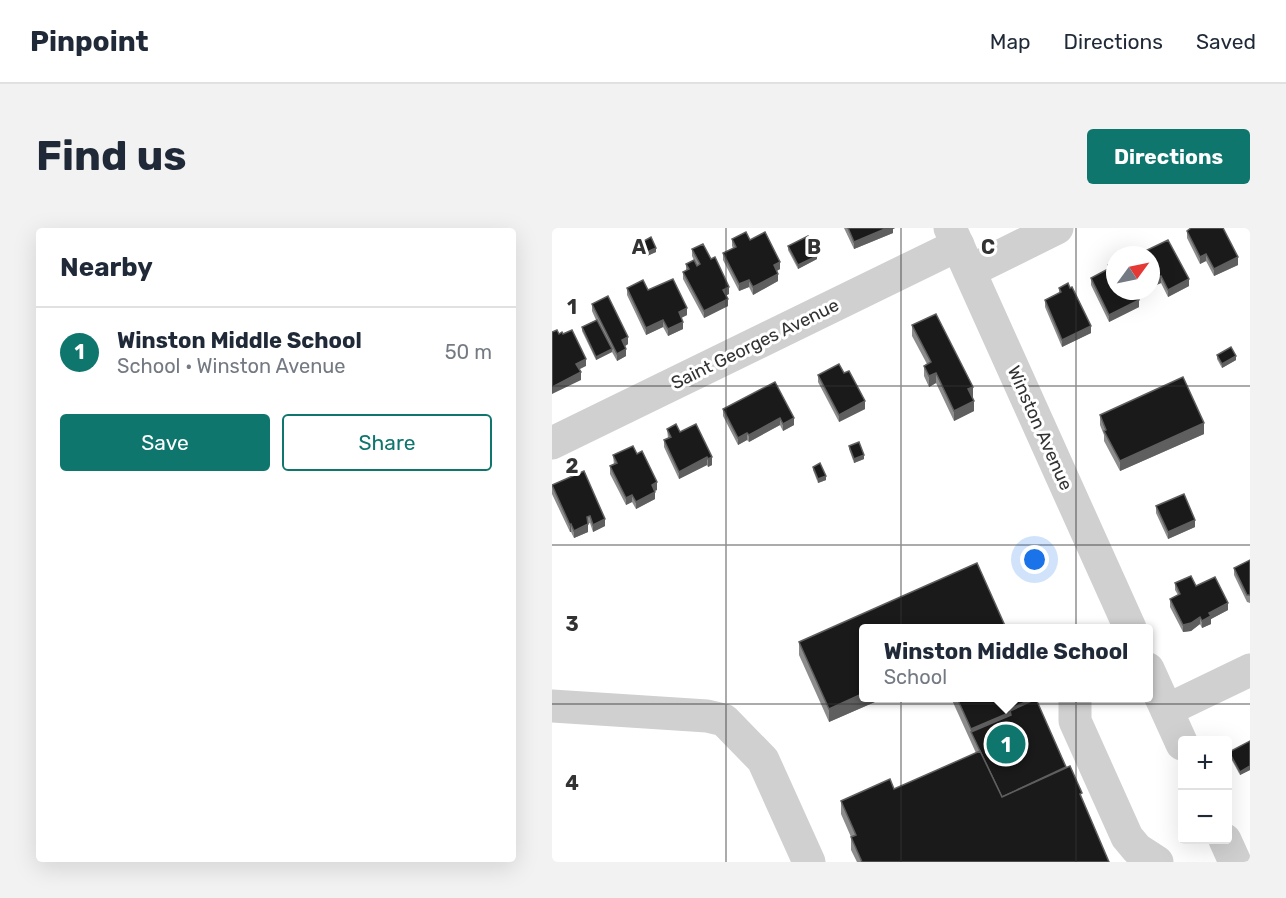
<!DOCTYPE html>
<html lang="en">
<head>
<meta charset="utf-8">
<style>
  :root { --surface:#fff; --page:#f2f2f3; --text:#1f2937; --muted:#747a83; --line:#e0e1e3; --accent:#0f766e }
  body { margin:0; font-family:Rubik,sans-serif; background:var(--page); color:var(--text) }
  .controls { position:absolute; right:18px; bottom:18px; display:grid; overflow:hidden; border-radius:6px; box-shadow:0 6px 24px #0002 }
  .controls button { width:54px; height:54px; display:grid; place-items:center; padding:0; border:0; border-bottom:2px solid var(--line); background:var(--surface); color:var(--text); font:30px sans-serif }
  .compass { position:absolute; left:554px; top:18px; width:54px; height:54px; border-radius:50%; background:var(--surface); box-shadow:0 6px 24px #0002; rotate:57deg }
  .you { position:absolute; left:483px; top:332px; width:21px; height:21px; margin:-15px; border:4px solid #fff; border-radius:50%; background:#1a73e8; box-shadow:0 0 0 9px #1a73e833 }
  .badge { display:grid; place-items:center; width:39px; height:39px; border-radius:50%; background:var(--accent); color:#fff; font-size:20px; font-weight:700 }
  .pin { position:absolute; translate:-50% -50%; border:3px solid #fff; box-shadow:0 2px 6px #0006 }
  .popup { position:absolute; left:307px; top:396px; width:294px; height:78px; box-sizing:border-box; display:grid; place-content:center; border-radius:6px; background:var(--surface); filter:drop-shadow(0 2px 4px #0005); font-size:20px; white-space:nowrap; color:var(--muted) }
  .popup b { font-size:22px; color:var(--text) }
  .popup::after { content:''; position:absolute; left:50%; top:100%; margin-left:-12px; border:12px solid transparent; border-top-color:var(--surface) }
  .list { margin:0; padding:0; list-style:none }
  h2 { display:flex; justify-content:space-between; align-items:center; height:78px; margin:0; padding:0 24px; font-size:26px }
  h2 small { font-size:20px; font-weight:400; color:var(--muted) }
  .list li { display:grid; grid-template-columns:39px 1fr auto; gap:18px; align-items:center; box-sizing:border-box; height:90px; padding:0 24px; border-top:2px solid var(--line) }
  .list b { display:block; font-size:22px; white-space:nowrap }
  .list p { margin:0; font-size:20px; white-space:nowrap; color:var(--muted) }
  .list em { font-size:20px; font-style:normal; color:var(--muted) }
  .actions { display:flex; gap:12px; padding:18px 24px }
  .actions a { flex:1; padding:14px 0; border:2px solid var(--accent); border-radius:6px; text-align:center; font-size:21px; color:var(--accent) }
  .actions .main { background:var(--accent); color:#fff }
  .map { position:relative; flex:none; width:698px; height:634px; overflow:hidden; border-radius:6px }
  header { display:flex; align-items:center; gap:36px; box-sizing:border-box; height:84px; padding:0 30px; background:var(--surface); border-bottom:2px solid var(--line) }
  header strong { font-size:28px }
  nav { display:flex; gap:33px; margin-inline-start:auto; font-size:21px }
  .intro { display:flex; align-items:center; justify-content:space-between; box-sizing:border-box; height:144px; padding:0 36px }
  h1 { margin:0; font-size:42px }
  .button { padding:15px 27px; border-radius:6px; background:var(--accent); color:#fff; font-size:21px; font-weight:700 }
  main { display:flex; gap:36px; padding:0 36px }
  aside { flex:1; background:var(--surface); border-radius:6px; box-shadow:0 6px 24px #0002 }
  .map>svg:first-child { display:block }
</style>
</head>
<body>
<header>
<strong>Pinpoint</strong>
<nav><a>Map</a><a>Directions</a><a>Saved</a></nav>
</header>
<div class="intro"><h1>Find us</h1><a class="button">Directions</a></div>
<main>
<aside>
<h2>Nearby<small></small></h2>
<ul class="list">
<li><span class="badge">1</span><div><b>Winston Middle School</b><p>School · Winston Avenue</p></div><em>50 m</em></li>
</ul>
<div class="actions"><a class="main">Save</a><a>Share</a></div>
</aside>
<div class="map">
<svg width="698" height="634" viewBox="0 0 698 634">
  <rect width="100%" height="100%" fill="#fff"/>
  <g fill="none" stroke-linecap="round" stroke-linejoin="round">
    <g stroke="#d0d0d0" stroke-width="33">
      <polyline points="398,0 578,400"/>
      <polyline points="418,43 505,0"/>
      <polyline points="0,215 406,17"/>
      <polyline points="596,441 630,516"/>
      <polyline points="523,470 523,493 575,609 585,621 605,634"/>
      <polyline points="0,478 155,488 172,492 211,532 257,634"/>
      <polyline points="615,482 698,442"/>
      <polyline points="673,612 683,634"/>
    </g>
  </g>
  <g fill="#8c8c8c">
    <polygon points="292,0 343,0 341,1 341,5 302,21"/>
    <polygon points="635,3 686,37 662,48 654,33 648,36 635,10"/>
    <polygon points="180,11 198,12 228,41 225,43 226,53 201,67 197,59 187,63 171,32 171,25 181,20 180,18"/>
    <polygon points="90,14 104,24 95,28 90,17"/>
    <polygon points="236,18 265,31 246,41 236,22"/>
    <polygon points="140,21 177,66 174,67 176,78 152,90 131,51 131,44 134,43 134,36 142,32 140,28"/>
    <polygon points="599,27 637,58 616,69 609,55 600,59 599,57"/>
    <polygon points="556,37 587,79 557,94 539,57 539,50 556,41"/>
    <polygon points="75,60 96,62 135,87 129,90 131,101 116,108 111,99 94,107 75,67"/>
    <polygon points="507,60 539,105 510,119 493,79 493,72 507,65"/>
    <polygon points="40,76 76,116 73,118 74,128 65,133 60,124 44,132 30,103 30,99 44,92 40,83"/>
    <polygon points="360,97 421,169 422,183 402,193 384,155 377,159 372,148 372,138 375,136 360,108"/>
    <polygon points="665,127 684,132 670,140 665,131"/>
    <polygon points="266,147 313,181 287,194 266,154"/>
    <polygon points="223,154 242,197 231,203 228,197 197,214 195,212 186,217 171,188 171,181"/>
    <polygon points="548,187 652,206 568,243 552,213 552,207 548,197"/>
    <polygon points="144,196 160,237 156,239 155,237 127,251 112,219 112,212 116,210 115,201 128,204"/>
    <polygon points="297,218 312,231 302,235 297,221"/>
    <polygon points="85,226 105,262 102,263 103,271 84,281 80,274 74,277 58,246 58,238 62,237 61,227"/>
    <polygon points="261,239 274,252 266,255 261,242"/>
    <polygon points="0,257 53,298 41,304 38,295 36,296 36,304 22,310 19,304 18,304 0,266"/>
    <polygon points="604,278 643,299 616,311 604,285"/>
    <polygon points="698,332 698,375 695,374 682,347 682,340"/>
    <polygon points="623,355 644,358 676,382 659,391 659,396 650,400 648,396 639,403 631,404 618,379 618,371 626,367 623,362"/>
    <polygon points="312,400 312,470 332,470 277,494 247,427 247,414"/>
    <polygon points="399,470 484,470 484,471 514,539 530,571 557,634 305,634 299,622 299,609 289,586 289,573 342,561 424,525"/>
    <polygon points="698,513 698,542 688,547 677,527 677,524"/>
  </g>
  <g fill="#5f5f5f">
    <polygon points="335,0 343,0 341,1 341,5 302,21 302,14"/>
    <polygon points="104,20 104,24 95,28 95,24"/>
    <polygon points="654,26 654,33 648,36 648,29"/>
    <polygon points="265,28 265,31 246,41 246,37"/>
    <polygon points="686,29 686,37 662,48 662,41"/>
    <polygon points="228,34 228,41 222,44 222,37"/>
    <polygon points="226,46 226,53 201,67 201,59"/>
    <polygon points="609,48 609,55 600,59 600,52"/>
    <polygon points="637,51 637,58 616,69 616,62"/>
    <polygon points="197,52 197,59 187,63 187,56"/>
    <polygon points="177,59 177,66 171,69 171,62"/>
    <polygon points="176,71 176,78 152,90 152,83"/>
    <polygon points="587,72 587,79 557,94 557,87"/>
    <polygon points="135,80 135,87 127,91 127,84"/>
    <polygon points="111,92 111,99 94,107 94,100"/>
    <polygon points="131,94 131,101 116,108 116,101"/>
    <polygon points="539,98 539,105 510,119 510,112"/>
    <polygon points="76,109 76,116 70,120 70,112"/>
    <polygon points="60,121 60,124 44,132 44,129"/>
    <polygon points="74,121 74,128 65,133 65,126"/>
    <polygon points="684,128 684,132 670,140 670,136"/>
    <polygon points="34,131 34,138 24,143 24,136"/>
    <polygon points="29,144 29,152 0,166 0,159"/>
    <polygon points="384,145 384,155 377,159 377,148"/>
    <polygon points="421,159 421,169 416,172 416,161"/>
    <polygon points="313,173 313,181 287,194 287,187"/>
    <polygon points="422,173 422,183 402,193 402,183"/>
    <polygon points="228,190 228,197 197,214 197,207"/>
    <polygon points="242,190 242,197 231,203 231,196"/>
    <polygon points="652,195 652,206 568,243 568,233"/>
    <polygon points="195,205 195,212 186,217 186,210"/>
    <polygon points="312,227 312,231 302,235 302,231"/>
    <polygon points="155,229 155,237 127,251 127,244"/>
    <polygon points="160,229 160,237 156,239 156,231"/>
    <polygon points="274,248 274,252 266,255 266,251"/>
    <polygon points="105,254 105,262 100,264 100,257"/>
    <polygon points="103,264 103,271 84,281 84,274"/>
    <polygon points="80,267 80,274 74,277 74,270"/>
    <polygon points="53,291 53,298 41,304 41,297"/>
    <polygon points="643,292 643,299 616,311 616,304"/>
    <polygon points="19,296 19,304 18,304 18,297"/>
    <polygon points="36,296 36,304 22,310 22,303"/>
    <polygon points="676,375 676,382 659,391 659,396 650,400 650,393 657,385"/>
    <polygon points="648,389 648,396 639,403 631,404 631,397"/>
    <polygon points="312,465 312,470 332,470 277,494 277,481"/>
    <polygon points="483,470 484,470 484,482 419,504 419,501 457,481"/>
    <polygon points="698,538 698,542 688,547 688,544"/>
  </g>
  <g fill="#1a1a1a" stroke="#5f5f5f" stroke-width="1.5">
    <polygon points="296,0 335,0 302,14"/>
    <polygon points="639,0 671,0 686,29 662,41 654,26 648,29 635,3"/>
    <polygon points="194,4 198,12 213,4 228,34 222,37 226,46 201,59 197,52 187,56 171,25 184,19 180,11"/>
    <polygon points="256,8 265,28 246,37 236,18"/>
    <polygon points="99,9 104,20 95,24 90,14"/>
    <polygon points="616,12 637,51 616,62 609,48 600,52 599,50 599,27 588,27 587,26"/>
    <polygon points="151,16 159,31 163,29 177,59 171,62 176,71 152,83 131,44 137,41 134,36 142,32 145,38 148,36 140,21"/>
    <polygon points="563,33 563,63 583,63 587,72 557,87 539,50 558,40 556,37"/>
    <polygon points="121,51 135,80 127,84 131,94 116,101 111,92 94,100 75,60 91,52 96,62"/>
    <polygon points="516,55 518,60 520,59 539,98 510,112 493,72 509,64 507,60"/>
    <polygon points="56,68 76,109 70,112 74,121 65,126 40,76"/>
    <polygon points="384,86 421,159 416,161 422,173 402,183 384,145 377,148 372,138 379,134 360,97"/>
    <polygon points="45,92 60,121 44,129 30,99"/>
    <polygon points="5,102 7,106 10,104 11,106 20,102 34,131 24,136 29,144 0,159 0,104"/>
    <polygon points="679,119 684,128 670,136 665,127"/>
    <polygon points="287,136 292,145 297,143 313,173 287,187 266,147"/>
    <polygon points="631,149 652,195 568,233 552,203 554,202 548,187"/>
    <polygon points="223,154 242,190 231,196 228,190 197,207 195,205 186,210 171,181"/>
    <polygon points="124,196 128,204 144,196 160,229 156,231 155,229 127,244 112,212 119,209 115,201"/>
    <polygon points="307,214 312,227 302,231 297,218"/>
    <polygon points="81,218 85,226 90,223 105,254 100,257 103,264 84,274 80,267 74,270 58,238 65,235 61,227"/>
    <polygon points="268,235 274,248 266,251 261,239"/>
    <polygon points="32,243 53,291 41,297 38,288 35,289 36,296 22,303 19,296 18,297 0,257"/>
    <polygon points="632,266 643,292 616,304 604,278"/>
    <polygon points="698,332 698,367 695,367 682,340"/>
    <polygon points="425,335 454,400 312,400 312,465 277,481 247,414"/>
    <polygon points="639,348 644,358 663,349 676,375 657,385 659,388 650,393 648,389 639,395 631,397 618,371 628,366 623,355"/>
    <polygon points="405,470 483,470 457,481 459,484 419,501"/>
    <polygon points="484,471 514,539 450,569 419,504 459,487 458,483"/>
    <polygon points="698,513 698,538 688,544 677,524"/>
    <polygon points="428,523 450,569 518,538 530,565 528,566 557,634 310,634 299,609 304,607 289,573 338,551 342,561"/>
  </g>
  <path fill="none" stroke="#333" stroke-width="1.5" stroke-opacity="0.55" d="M 174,0 L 174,634M 349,0 L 349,634M 524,0 L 524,634M 0,158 L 698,158M 0,317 L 698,317M 0,476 L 698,476"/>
  <g text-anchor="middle" stroke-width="6" stroke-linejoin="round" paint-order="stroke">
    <g font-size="18" fill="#333" stroke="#fff">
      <text transform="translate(203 116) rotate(-26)" y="6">Saint Georges Avenue</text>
      <text transform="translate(488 200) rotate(66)" y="6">Winston Avenue</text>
    </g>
  </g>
  <g font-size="20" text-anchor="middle" font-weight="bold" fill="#333" stroke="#fff" stroke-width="6" stroke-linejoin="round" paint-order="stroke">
    <text x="87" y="26">A</text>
    <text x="262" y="26">B</text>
    <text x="436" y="26">C</text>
    <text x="20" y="86">1</text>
    <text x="20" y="245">2</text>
    <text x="20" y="403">3</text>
    <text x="20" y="562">4</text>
  </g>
</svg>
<div class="controls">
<button>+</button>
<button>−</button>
</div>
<svg class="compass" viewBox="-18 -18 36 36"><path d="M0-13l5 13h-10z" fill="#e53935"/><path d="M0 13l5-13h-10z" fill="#747a83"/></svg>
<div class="you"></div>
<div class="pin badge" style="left:454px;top:516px">1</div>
<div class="popup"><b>Winston Middle School</b>School</div>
</div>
</main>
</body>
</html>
